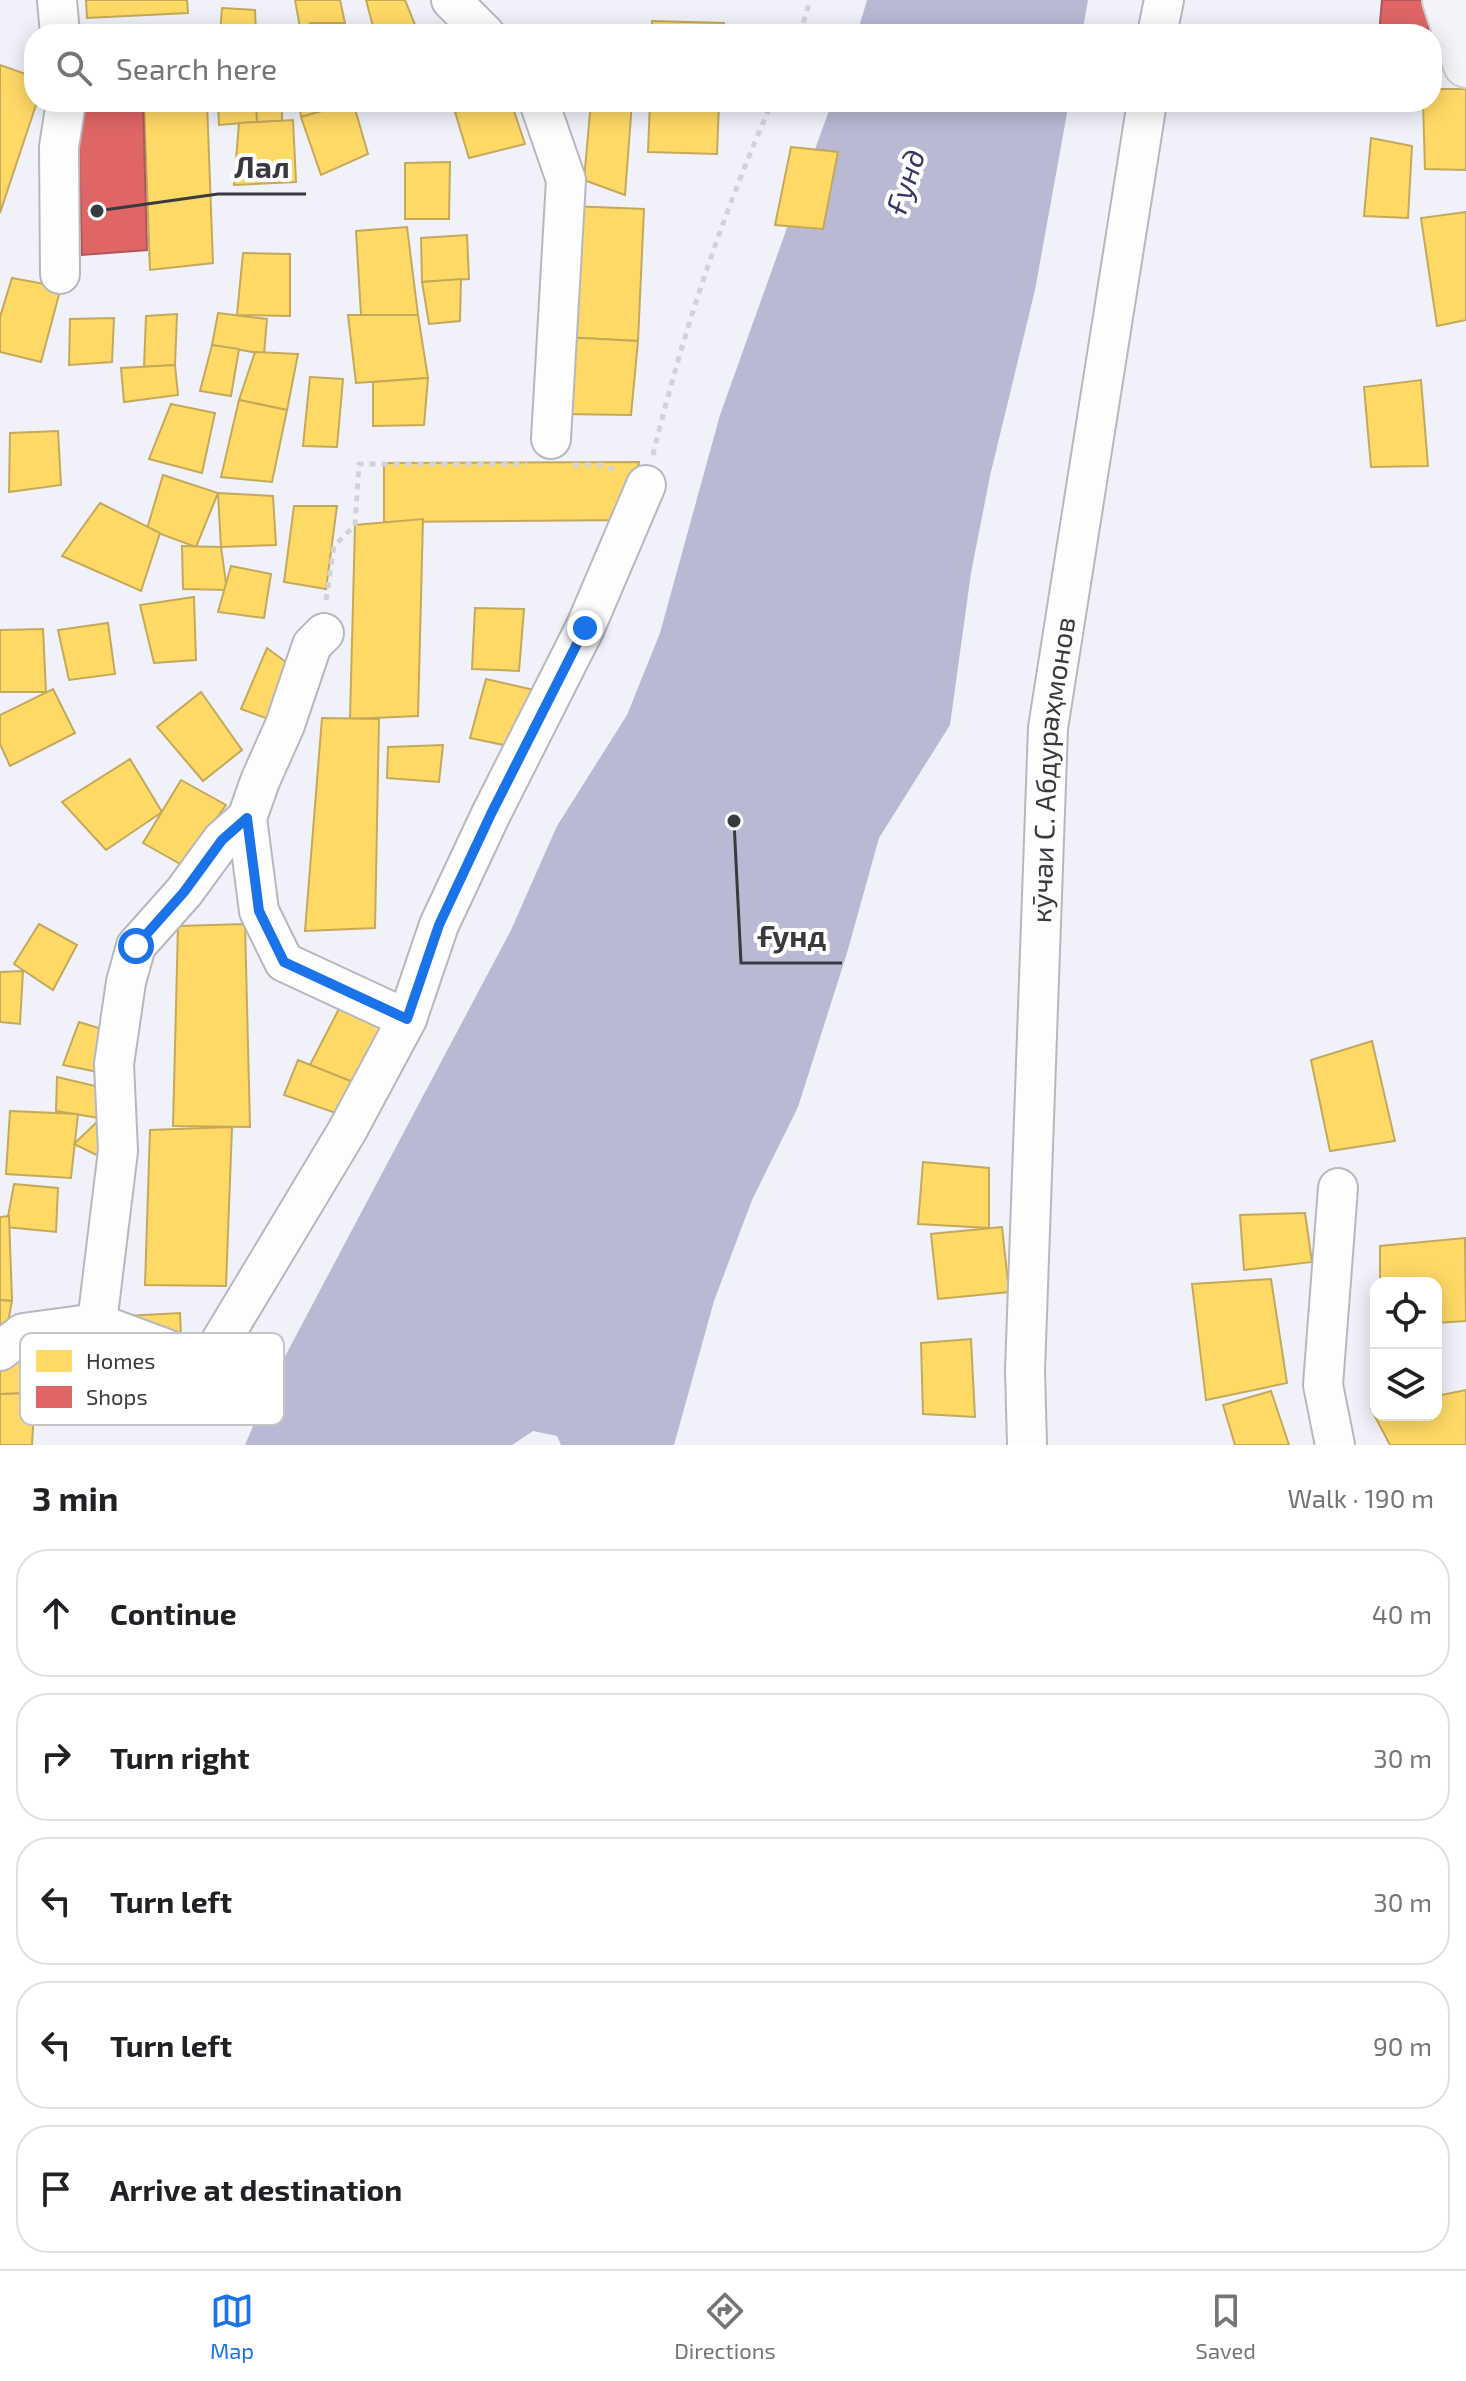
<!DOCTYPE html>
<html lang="en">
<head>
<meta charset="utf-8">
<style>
  :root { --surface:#fff; --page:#f6f6f6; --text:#202124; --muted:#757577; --line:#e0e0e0; --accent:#1a73e8 }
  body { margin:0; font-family:"Exo 2",sans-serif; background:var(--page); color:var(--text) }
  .controls { position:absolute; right:24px; bottom:24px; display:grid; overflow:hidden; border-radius:16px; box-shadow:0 4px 20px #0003 }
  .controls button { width:72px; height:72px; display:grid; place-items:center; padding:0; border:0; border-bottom:2px solid var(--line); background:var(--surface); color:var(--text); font:40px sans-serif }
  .stop { position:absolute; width:24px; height:24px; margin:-18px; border:6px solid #1a73e8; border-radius:50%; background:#fff }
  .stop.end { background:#1a73e8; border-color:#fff; box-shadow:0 2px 8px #0008 }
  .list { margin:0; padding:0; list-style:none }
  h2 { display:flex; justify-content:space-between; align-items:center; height:104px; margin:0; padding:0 32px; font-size:34px }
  h2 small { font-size:26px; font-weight:400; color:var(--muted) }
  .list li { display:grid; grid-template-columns:52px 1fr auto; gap:24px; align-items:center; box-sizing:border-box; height:128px; margin:0 16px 16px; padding:0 16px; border:2px solid var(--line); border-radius:32px }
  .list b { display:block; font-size:30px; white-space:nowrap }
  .list em { font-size:26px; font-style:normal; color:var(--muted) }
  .icon { flex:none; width:44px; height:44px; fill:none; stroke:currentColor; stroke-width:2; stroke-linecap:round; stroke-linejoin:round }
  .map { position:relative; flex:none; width:1466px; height:1445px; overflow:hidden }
  .search { position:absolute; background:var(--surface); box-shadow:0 4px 20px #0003; left:24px; right:24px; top:24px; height:88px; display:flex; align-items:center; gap:20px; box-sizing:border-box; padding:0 28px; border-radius:32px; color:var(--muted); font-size:30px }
  .sheet { height:824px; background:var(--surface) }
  nav { display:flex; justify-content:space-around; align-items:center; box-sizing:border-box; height:112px; border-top:2px solid var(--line); background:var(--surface); font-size:22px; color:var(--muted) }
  nav a { display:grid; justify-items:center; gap:4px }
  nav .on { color:var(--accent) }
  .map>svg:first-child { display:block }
</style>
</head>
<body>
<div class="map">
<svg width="1466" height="1445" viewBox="0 0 1466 1445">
  <rect width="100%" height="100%" fill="#f1f1fa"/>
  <g fill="#b9b9d3">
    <polygon points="867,0 1088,0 1082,34 857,34"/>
    <polygon points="832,102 1069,102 1035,290 990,476 971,573 950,725 879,838 847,953 798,1107 752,1200 714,1301 674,1445 561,1445 557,1436 533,1431 512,1445 245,1445 273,1379 511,930 557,826 627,715 660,633 720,415"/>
  </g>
  <g fill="#ffd966" stroke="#c4a95b" stroke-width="2">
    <polygon points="86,0 187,0 188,13 87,18"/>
    <polygon points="295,0 340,0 345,23 300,27"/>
    <polygon points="366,0 405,0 418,32 375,34"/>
    <polygon points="222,8 255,10 256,34 220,34"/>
    <polygon points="652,21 724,23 724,34 652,34"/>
    <polygon points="310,23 345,23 345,34 308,34"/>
    <polygon points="300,27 300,34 256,34 256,31"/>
    <polygon points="0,65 34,77 34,102 37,102 0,213"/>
    <polygon points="1432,89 1466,89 1466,170 1425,169 1423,102 1432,102"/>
    <polygon points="144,102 207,102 213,263 150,270"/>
    <polygon points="218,102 257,102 257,122 219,125"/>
    <polygon points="256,102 282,102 282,121 257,122"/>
    <polygon points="299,102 353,102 301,117"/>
    <polygon points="353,102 368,154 321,175 301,117"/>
    <polygon points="484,102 511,102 525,144 469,158 455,112"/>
    <polygon points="591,102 632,102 625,195 584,180"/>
    <polygon points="650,102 719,102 717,154 648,152"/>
    <polygon points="293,120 296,182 234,185 239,123"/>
    <polygon points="1371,138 1412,146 1408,218 1364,216"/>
    <polygon points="791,147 838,152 823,229 775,225"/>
    <polygon points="450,162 449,219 405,219 405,163"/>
    <polygon points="570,206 644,209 638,341 562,337"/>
    <polygon points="1466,212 1466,320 1437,326 1421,218"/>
    <polygon points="407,227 418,315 361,315 356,231"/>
    <polygon points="467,235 469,279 422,282 421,238"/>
    <polygon points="243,253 290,254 290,316 237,315"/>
    <polygon points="12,278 61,287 41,362 0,352 0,317"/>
    <polygon points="461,279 460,321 429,324 422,282"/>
    <polygon points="218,313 267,319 264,354 212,345"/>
    <polygon points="177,314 175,365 144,367 146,316"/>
    <polygon points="348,315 418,315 428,378 356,383"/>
    <polygon points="114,318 112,362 69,365 70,319"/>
    <polygon points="562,337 638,341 631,415 562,414"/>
    <polygon points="212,345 239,349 231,396 200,391"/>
    <polygon points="255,352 298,354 287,410 239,400"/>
    <polygon points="175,365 178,395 124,402 121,368"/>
    <polygon points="310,377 343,379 337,447 303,446"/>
    <polygon points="428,378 424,425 373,426 373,382"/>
    <polygon points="1421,380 1428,466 1371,467 1364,387"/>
    <polygon points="239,400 287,410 272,482 221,477"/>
    <polygon points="171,404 215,413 202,473 149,459"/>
    <polygon points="58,431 61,485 9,492 10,433"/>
    <polygon points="639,462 630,520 384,522 384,463"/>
    <polygon points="163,475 218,493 196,547 147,529"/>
    <polygon points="218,493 273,496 276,545 221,547"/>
    <polygon points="100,503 160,533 141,591 62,556"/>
    <polygon points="294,506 337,506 326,589 284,582"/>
    <polygon points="423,519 418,716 350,719 355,525"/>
    <polygon points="182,546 221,547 227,590 183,589"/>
    <polygon points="231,566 271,574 264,618 218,612"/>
    <polygon points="194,597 196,660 154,663 140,605"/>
    <polygon points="475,608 524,609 519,671 472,669"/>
    <polygon points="108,623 115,674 69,680 58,630"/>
    <polygon points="43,629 46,692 0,692 0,630"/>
    <polygon points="267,648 302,674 285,725 241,709"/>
    <polygon points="486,679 534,690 513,747 470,738"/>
    <polygon points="53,689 75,733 10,766 0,744 0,715"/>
    <polygon points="201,692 242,750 203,781 157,727"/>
    <polygon points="322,718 379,719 375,928 305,931"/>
    <polygon points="443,745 439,782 387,778 388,747"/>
    <polygon points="130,759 162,812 106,850 62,802"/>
    <polygon points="181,780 226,805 182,865 143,843"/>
    <polygon points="39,924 77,945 53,990 14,964"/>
    <polygon points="245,924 250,1127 173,1126 178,926"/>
    <polygon points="23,971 20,1024 0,1022 0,972"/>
    <polygon points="342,1003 384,1023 355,1083 310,1065"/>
    <polygon points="79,1022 134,1039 123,1077 63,1065"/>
    <polygon points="1372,1041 1395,1141 1330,1151 1311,1060"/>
    <polygon points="298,1060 368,1088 353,1119 284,1095"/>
    <polygon points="57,1077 112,1090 117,1121 56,1111"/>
    <polygon points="10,1111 78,1114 71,1178 6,1174"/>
    <polygon points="101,1118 117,1165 74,1144"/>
    <polygon points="232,1127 226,1286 145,1285 150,1130"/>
    <polygon points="923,1162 989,1168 989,1228 918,1224"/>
    <polygon points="14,1184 58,1188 56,1232 6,1227"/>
    <polygon points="1305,1213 1312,1262 1244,1270 1240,1215"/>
    <polygon points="9,1216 12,1301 0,1300 0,1217"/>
    <polygon points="1002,1227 1009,1292 938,1299 931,1234"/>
    <polygon points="1465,1238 1466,1321 1436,1323 1436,1283 1380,1283 1380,1246"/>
    <polygon points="1271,1279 1287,1383 1206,1400 1192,1284"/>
    <polygon points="0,1300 12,1301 3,1349 0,1349"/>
    <polygon points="180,1313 183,1379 32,1381 33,1321"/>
    <polygon points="33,1339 35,1393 0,1394 0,1346"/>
    <polygon points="971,1339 975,1417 923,1414 921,1343"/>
    <polygon points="1466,1390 1466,1445 1390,1445 1371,1409 1376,1408 1376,1415 1436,1415 1436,1396"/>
    <polygon points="1271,1391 1289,1445 1235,1445 1223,1405"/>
    <polygon points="35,1393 32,1445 0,1445 0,1394"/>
  </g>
  <g fill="#e06666" stroke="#ae585b" stroke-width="2">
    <polygon points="1382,0 1430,0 1428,34 1379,34"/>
    <polygon points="138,27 139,34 86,34 86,28"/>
    <polygon points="78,102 143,102 147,250 82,255"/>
  </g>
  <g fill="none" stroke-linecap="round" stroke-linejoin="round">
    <g stroke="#b7b7bf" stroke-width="42">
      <g id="minor">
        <polyline points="57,0 60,34"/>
        <polyline points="451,0 485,34"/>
        <polyline points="1157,34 1164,0"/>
        <polyline points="539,102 566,180 551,439"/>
        <polyline points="60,274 59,147 66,102"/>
        <polyline points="324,633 312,645 285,725 260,781 247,818 259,911 284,962 407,1019"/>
        <polyline points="97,1323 118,1151 114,1064 126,982 136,946 184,892 222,840 247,818"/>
        <polyline points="0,1351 23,1333 97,1323 207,1364 347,1131 407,1019 439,925 491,814 585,628 646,485"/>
        <path id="s1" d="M 1027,1445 L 1025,1370 L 1048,728 L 1147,102"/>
        <polyline points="1335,1445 1323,1385 1338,1188"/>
      </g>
    </g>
    <g stroke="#cfcfd3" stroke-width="48">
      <polyline id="major" points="1445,0 1466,65"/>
    </g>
    <g stroke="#d3d3d6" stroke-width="5" stroke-dasharray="6 6" stroke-linecap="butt">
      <polyline points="800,34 810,0"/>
      <path d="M 653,455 C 682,334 722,216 772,102"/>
      <polyline points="573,465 603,465 618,472"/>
      <polyline points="326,600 334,546 355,525 359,464 527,464"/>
    </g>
    <use href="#minor" stroke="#fdfdfe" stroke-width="38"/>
    <use href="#major" stroke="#f4f4f8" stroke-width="44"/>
  </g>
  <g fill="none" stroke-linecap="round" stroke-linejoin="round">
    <polyline stroke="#1a73e8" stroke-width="10" points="136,946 184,892 222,840 247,818 259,911 284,962 407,1019 439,925 491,814 585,628"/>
  </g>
  <g text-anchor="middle" stroke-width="8" stroke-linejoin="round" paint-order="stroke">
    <g font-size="28" fill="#393940" stroke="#fff">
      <text dy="10" stroke="none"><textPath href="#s1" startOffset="676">кӯчаи С. Абдураҳмонов</textPath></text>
    </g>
    <g font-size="30" font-style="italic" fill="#383663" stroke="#fff">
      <text transform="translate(906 182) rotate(-72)" y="10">Ғунд</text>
    </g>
  </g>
  <rect x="20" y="1333" width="264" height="92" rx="12" fill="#fff" stroke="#c4c4c6" stroke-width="2"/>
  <rect x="36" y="1350" width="36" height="22" fill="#ffd966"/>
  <rect x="36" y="1386" width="36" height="22" fill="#e06666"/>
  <g font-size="22" fill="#393940">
    <text x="86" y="1369">Homes</text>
    <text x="86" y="1405">Shops</text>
  </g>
  <path fill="none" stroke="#393940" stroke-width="3" d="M97 211L218 194H306M734 821L741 963H842"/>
  <g fill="#393940" stroke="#fff" stroke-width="3">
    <circle cx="97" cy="211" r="8"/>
    <circle cx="734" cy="821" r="8"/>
  </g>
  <g font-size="30" text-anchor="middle" font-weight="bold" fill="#393940" stroke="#fff" stroke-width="8" stroke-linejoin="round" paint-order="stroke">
    <text x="262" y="178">Лал</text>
    <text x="792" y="947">Ғунд</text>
  </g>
</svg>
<div class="controls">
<button><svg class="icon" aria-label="locate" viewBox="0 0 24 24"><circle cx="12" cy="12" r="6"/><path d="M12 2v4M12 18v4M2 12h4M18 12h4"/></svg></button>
<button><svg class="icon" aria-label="layers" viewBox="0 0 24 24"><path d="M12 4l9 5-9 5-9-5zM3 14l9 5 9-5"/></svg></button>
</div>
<div class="stop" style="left:136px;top:946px"></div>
<div class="stop end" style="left:585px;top:628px"></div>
<div class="search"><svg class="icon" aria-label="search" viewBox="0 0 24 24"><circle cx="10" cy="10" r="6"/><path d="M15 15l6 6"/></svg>Search here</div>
</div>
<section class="sheet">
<h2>3 min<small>Walk · 190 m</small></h2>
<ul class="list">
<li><svg class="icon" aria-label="ahead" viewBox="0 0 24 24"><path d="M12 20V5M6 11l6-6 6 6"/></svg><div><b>Continue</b></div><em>40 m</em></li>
<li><svg class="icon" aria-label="right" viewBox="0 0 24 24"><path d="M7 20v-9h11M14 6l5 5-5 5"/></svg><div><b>Turn right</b></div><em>30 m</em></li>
<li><svg class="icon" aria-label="left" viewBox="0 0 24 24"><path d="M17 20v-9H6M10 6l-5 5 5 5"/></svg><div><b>Turn left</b></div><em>30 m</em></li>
<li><svg class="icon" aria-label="left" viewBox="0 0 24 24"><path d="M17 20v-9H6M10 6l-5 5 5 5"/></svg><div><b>Turn left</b></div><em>90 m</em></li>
<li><svg class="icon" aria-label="arrive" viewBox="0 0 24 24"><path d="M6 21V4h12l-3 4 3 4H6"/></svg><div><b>Arrive at destination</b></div></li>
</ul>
</section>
<nav>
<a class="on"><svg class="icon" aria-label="map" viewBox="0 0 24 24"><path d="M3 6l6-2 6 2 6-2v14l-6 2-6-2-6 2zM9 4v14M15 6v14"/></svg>Map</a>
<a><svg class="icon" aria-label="directions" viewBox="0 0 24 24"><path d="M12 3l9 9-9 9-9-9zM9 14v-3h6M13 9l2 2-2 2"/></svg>Directions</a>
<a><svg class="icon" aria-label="saved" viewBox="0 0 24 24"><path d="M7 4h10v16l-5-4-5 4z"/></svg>Saved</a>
</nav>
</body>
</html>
